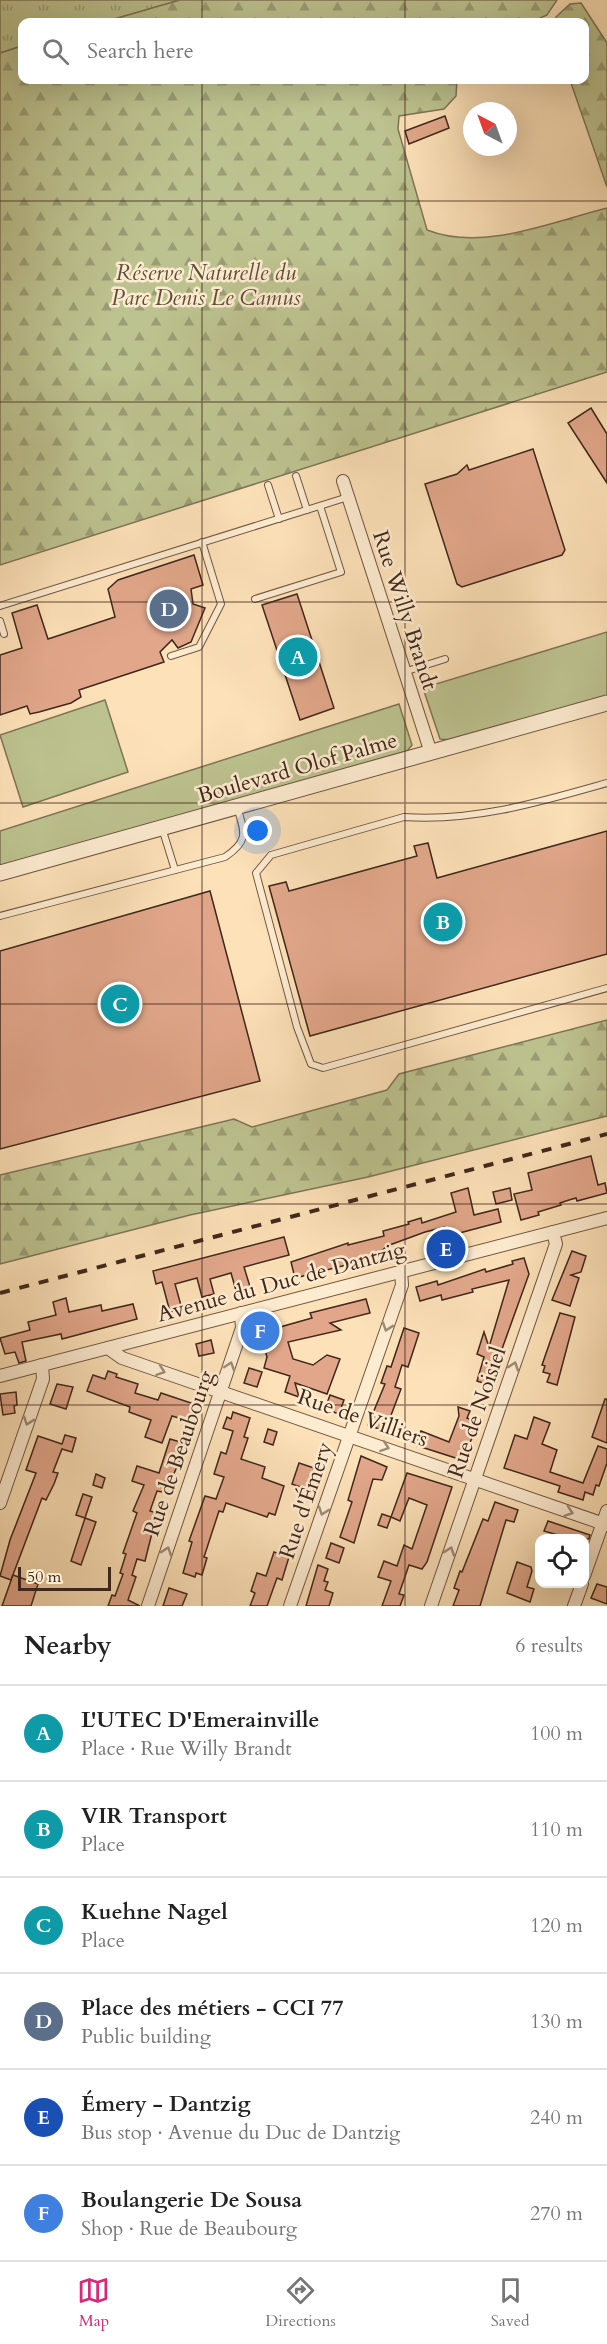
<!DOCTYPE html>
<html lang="en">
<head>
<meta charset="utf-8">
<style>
  :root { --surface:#fff; --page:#f6f6f6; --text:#222; --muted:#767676; --line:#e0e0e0; --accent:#db2777 }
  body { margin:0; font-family:Cardo,serif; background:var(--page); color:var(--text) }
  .controls { position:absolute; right:18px; bottom:18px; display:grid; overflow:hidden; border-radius:12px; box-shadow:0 6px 24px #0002 }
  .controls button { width:54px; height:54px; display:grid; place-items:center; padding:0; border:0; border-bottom:2px solid var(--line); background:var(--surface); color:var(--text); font:30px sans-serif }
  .compass { position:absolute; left:463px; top:102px; width:54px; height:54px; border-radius:50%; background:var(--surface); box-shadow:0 6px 24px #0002; rotate:319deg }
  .scale { position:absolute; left:18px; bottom:15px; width:93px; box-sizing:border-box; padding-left:6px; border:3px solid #40271b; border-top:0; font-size:16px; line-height:21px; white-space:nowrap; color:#40271b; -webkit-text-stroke:4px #feecd1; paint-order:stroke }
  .you { position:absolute; left:258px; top:831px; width:21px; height:21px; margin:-15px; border:4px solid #fff; border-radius:50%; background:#1a73e8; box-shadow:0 0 0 9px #1a73e833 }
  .badge { display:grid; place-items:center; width:39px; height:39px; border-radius:50%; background:var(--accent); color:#fff; font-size:20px; font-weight:700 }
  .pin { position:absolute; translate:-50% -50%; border:3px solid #fff; box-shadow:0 2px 6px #0006 }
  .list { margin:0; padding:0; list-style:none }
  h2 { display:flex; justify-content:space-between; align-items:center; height:78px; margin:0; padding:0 24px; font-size:26px }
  h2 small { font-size:20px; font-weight:400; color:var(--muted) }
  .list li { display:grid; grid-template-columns:39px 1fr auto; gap:18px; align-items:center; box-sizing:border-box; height:96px; padding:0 24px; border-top:2px solid var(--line) }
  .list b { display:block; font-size:22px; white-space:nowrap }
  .list p { margin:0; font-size:20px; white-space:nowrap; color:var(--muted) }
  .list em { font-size:20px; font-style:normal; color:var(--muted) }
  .icon { flex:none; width:33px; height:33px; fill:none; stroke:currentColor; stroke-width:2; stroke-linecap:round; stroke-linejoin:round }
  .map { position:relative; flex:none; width:607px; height:1606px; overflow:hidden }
  .search { position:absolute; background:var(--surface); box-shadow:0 6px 24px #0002; left:18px; right:18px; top:18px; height:66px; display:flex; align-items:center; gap:15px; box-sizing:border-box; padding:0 21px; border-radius:12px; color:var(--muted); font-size:22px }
  .sheet { height:654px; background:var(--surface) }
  nav { display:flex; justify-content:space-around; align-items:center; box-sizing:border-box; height:84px; border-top:2px solid var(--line); background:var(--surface); font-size:16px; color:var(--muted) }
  nav a { display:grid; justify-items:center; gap:3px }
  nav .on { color:var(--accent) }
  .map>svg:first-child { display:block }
</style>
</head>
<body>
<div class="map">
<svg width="607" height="1606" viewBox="0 0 607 1606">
  <defs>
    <pattern id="grass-tufts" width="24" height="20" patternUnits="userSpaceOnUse" patternTransform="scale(1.5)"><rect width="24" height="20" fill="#bdc390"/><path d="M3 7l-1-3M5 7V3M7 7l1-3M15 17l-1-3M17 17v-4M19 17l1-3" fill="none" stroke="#9b9e75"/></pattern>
    <pattern id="forest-firs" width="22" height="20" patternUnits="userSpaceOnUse" patternTransform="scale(1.5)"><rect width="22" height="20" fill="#bdc390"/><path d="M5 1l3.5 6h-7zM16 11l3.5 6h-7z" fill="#9b9e75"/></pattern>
  </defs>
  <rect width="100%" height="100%" fill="#fde1b8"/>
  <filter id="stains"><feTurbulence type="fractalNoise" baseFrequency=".00333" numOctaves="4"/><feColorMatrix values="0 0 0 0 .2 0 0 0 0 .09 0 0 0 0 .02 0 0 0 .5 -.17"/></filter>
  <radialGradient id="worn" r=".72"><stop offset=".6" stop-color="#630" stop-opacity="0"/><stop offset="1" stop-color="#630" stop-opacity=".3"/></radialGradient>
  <polygon fill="url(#grass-tufts)" stroke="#7e7556" stroke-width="1.5" points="0,0 180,0 104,22 22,22 22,46 0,53"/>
  <g fill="url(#forest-firs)" stroke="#7e7556" stroke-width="1.5">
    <polygon points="180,0 557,0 547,15 532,22 104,22"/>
    <polygon points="581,3 607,43 607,187 570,80 584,80 584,22 556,22 556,17 570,4"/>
    <path d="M 22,46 L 22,80 L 457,80 L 456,96 L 444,109 L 399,116 L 398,129 L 427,230 C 483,252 551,222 607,208 L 607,372 L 0,565 L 0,53 Z"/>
    <polygon points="607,1020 607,1116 368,1177 190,1215 0,1264 0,1175 234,1119 252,1127 387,1090 399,1074"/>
  </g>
  <g fill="#bdc390" stroke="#7e7556" stroke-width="1.5">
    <polygon points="607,632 607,696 451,740 440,739 423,688"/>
    <polygon points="105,700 128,772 23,807 0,735"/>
    <polygon points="399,704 412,745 407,751 0,866 0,831"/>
  </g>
  <g fill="#e2a78b" stroke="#40271b" stroke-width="1.5">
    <polygon points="445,116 449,128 409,144 405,131"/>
    <polygon points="591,408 607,434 607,483 568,423"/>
    <polygon points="533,449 565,550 562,555 462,587 457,584 425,484 457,474 467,465 469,470"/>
    <polygon points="194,555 203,585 191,589 193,604 205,608 191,642 178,648 172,640 160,652 164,662 79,690 81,697 71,703 39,712 30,714 27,706 0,715 0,655 22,648 12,613 37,605 48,639 115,617 108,589 118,580"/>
    <polygon points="297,594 334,708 300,720 262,605"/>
    <polygon points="607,831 607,954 310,1036 269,886 286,882 289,891 417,856 414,846 428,843 437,878"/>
    <polygon points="210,891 260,1081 0,1149 0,951"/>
    <polygon points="591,1156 598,1185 605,1183 607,1193 577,1201 576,1198 569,1200 560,1203 561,1205 538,1212 539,1215 521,1220 514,1194 532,1190 528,1173"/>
    <polygon points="468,1188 474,1215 498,1209 501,1222 448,1236 445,1227 425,1232 387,1246 376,1256 358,1262 295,1278 291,1262 348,1243 348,1245 384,1236 383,1231 409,1224 408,1222 421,1218 422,1223 456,1212 451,1193"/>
    <polygon points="510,1188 512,1200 496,1204 493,1192"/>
    <polygon points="284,1237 289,1255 244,1267 251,1290 237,1294 231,1273 210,1279 214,1294 202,1297 197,1278 175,1284 182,1309 170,1312 162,1282 156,1284 153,1271"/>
    <polygon points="572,1251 586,1256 581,1272 571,1275 579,1278 570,1306 552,1300"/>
    <polygon points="524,1258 529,1274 489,1385 477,1381 484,1357 477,1354 484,1332 489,1347 509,1280 472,1289 473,1292 442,1300 441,1295 420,1301 416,1287 437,1281 438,1285 485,1269 486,1272 513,1264 512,1261"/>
    <polygon points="66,1298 69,1312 101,1305 102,1311 133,1304 137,1319 62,1339 61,1334 22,1342 26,1361 19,1363 15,1352 5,1354 0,1338 30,1330 28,1322 56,1315 53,1302"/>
    <polygon points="366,1299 370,1313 330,1323 341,1330 288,1342 293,1359 313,1365 327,1355 340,1359 327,1394 295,1383 299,1397 285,1392 290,1376 264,1368 267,1357 263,1343 259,1344 256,1332 259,1327 278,1321 280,1327 312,1318 310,1313"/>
    <polygon points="560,1313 575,1317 557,1385 547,1382 550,1374 543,1372 545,1366 542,1365"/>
    <polygon points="404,1328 419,1333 408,1367 402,1365 395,1387 401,1389 385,1431 368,1425 385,1384 381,1383 387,1366 391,1367"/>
    <polygon points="211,1340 214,1353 199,1356 196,1344"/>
    <polygon points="249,1368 262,1372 257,1387 244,1383"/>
    <polygon points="108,1371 117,1374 116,1377 138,1384 135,1393 158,1400 161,1393 194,1404 189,1421 172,1416 162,1443 145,1437 151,1420 129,1412 130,1407 87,1391 93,1375 105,1379"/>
    <polygon points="57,1384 73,1387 66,1409 50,1404"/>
    <polygon points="16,1392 17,1405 14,1406 15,1413 3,1415 0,1394"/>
    <polygon points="330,1395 344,1400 339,1414 325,1409"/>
    <polygon points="605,1399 607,1399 607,1443 592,1437"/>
    <polygon points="458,1407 470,1411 467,1418 479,1423 462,1460 415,1445 421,1431 449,1442 459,1416"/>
    <polygon points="233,1412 250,1418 244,1437 248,1438 241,1459 265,1467 262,1478 284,1486 275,1515 269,1513 267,1517 226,1503 223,1512 219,1511 204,1557 207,1558 202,1575 196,1573 195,1577 183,1573 192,1542 189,1541 205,1496 216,1499 224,1477 214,1474 221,1452 226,1454 233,1431 223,1428 227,1417 231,1419"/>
    <polygon points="534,1417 550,1423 542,1444 557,1450 550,1472 583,1483 598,1446 607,1449 607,1463 599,1486 596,1485 593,1495 585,1492 583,1500 558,1492 560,1486 504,1468 515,1435 527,1439"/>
    <polygon points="268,1429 277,1432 273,1445 264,1442"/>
    <polygon points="65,1435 76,1438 72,1452 62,1449 53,1472 58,1473 54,1484 46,1500 42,1498 11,1580 0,1576 10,1540 36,1473 26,1470 38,1436 62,1444"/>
    <polygon points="170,1439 187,1444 172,1478 167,1476 162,1492 157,1491 150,1511 157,1513 145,1561 137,1559 132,1575 136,1577 128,1600 140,1606 108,1606 112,1595 115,1596 123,1574 120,1573 126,1554 123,1553 137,1513 133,1511 144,1485 132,1481 137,1466 159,1473"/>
    <polygon points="361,1456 387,1467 382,1480 373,1479 354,1543 340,1537 352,1502 348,1500"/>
    <polygon points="299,1463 320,1470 312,1491 292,1484"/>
    <polygon points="407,1473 452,1487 427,1562 422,1569 409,1565 399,1594 404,1595 400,1606 382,1606 391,1581 378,1577 384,1561 397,1566 404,1545 412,1549 427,1505 409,1498 400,1521 391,1517"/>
    <polygon points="96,1474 105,1478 102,1488 93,1485"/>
    <polygon points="83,1494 92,1497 85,1518 76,1515"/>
    <polygon points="495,1502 518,1510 514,1522 506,1520 480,1606 453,1606 459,1590 454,1588 460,1571 462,1572 483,1519 488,1521"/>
    <polygon points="382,1514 391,1517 387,1528 378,1525"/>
    <polygon points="85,1518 96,1522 81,1565 71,1561"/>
    <polygon points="548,1521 590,1535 589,1539 560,1539 561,1536 544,1531"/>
    <polygon points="331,1543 344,1548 339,1563 326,1558"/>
    <polygon points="274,1552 289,1557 282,1580 277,1578 267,1606 250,1606 255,1593 251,1591 257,1573 266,1576"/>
    <polygon points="517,1562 531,1567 532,1571 527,1587 534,1589 530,1602 507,1593"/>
    <polygon points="318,1565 328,1569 324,1581 328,1582 325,1590 333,1593 329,1606 306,1606"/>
    <polygon points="13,1575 38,1584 31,1606 2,1606"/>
    <polygon points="597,1584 607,1587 607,1604 591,1598"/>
    <polygon points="169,1588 187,1594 182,1606 163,1606"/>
  </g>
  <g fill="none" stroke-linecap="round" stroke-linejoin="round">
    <g stroke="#6f5642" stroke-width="8">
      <g id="service">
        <polyline points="296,476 307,510"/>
        <polyline points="268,485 279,519"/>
        <polyline points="255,599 341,572 320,506"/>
        <polyline points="0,606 348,497"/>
        <polyline points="0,621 4,634"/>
        <polyline points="171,656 199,647 221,604 202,542"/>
        <polyline points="404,672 445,659"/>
        <path d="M 607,783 C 540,802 474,822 404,817 L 271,855 L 256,873 L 297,1027 L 311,1064 L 323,1068 L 607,988"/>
        <polyline points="162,828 175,870"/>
        <path d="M 0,916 L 225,857 C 249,841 245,833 237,807"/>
      </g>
    </g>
    <g stroke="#6f5642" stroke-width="14">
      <g id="minor">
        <polyline points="343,481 431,753"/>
        <polyline points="108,1348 122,1358 607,1525"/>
        <polyline points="0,1376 607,1218"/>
        <polyline points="0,1503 43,1379 42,1365"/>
        <polyline points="584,1576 607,1511"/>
        <polyline points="148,1606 242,1328 241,1313"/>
        <polyline points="290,1606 402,1285 401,1271"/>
        <polyline points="431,1606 556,1244 553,1232"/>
        <polyline points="574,1606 582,1584"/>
      </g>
    </g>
    <g stroke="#6f5642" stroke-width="17">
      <polyline id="tertiary" points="0,873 607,703"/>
    </g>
    <use href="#service" stroke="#feecd1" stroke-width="6"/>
    <use href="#minor" stroke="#feecd1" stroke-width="12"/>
    <use href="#tertiary" stroke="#feecd1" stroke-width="15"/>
    <polyline stroke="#40271b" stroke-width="4" stroke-dasharray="10 10" stroke-linecap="butt" points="0,1293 607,1134"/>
  </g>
  <defs><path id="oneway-chevron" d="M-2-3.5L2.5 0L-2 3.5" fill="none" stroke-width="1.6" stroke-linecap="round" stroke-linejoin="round" transform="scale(1.5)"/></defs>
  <g stroke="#9f8a76">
    <use href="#oneway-chevron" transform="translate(387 1327) rotate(109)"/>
    <use href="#oneway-chevron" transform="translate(230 1366) rotate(-72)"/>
    <use href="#oneway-chevron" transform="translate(514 1366) rotate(-71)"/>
    <use href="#oneway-chevron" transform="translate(161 1371) rotate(19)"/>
    <use href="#oneway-chevron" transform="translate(28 1421) rotate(109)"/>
    <use href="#oneway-chevron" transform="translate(385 1447) rotate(19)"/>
    <use href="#oneway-chevron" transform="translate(323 1511) rotate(109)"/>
    <use href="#oneway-chevron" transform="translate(569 1512) rotate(19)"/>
    <use href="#oneway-chevron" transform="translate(167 1551) rotate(-71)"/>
    <use href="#oneway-chevron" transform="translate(450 1551) rotate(-71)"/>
  </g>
  <path fill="none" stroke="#40271b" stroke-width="1.5" stroke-opacity="0.55" d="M 202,0 L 202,22M 405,0 L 405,22M 202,80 L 202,1606M 405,80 L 405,1606M 0,201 L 607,201M 0,402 L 607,402M 0,602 L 607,602M 0,803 L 607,803M 0,1004 L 607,1004M 0,1204 L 607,1204M 0,1405 L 607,1405"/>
  <g text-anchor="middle" stroke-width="5" stroke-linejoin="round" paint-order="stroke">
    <g font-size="22" font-style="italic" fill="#5f4e38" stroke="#feecd1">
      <text x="206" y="280">Réserve Naturelle du<tspan x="206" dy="25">Parc Denis Le Camus</tspan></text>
    </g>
    <g font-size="22" fill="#40271b" stroke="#feecd1">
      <text transform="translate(406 610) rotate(72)" y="8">Rue Willy Brandt</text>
      <text transform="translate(297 767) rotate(-16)" y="8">Boulevard Olof Palme</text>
      <text transform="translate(281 1281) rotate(-15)" y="8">Avenue du Duc de Dantzig</text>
      <text transform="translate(476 1412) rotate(-71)" y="8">Rue de Noisiel</text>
      <text transform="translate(363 1417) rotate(19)" y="8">Rue de Villiers</text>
      <text transform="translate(178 1453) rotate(-71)" y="8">Rue de Beaubourg</text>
      <text transform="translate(305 1500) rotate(-71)" y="8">Rue d'Émery</text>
    </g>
  </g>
  <rect width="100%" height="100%" filter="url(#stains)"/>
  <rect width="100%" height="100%" fill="url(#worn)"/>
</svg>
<div class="controls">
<button><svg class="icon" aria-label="locate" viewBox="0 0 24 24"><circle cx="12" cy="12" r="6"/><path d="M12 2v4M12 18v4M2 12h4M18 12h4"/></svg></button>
</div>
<svg class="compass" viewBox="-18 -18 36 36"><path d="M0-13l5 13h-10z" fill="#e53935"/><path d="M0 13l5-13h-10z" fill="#767676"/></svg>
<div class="scale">50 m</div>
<div class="you"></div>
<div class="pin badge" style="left:298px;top:657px;background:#0f9aa8">A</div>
<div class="pin badge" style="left:443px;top:922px;background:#0f9aa8">B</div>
<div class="pin badge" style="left:120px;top:1004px;background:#0f9aa8">C</div>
<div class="pin badge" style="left:169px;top:609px;background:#5c6f8a">D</div>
<div class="pin badge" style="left:446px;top:1249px;background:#1a4fb4">E</div>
<div class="pin badge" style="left:260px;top:1331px;background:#3f7fe0">F</div>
<div class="search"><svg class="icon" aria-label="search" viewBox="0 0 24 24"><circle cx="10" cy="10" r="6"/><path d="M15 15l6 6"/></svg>Search here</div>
</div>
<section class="sheet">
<h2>Nearby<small>6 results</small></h2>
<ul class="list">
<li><span class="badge" style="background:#0f9aa8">A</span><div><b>L'UTEC D'Emerainville</b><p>Place · Rue Willy Brandt</p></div><em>100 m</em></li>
<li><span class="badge" style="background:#0f9aa8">B</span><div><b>VIR Transport</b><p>Place</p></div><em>110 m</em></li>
<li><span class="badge" style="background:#0f9aa8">C</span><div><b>Kuehne Nagel</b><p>Place</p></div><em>120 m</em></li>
<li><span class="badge" style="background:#5c6f8a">D</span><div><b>Place des métiers - CCI 77</b><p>Public building</p></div><em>130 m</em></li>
<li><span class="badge" style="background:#1a4fb4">E</span><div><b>Émery - Dantzig</b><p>Bus stop · Avenue du Duc de Dantzig</p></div><em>240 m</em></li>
<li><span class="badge" style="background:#3f7fe0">F</span><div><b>Boulangerie De Sousa</b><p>Shop · Rue de Beaubourg</p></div><em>270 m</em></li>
</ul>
</section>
<nav>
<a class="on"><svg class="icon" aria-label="map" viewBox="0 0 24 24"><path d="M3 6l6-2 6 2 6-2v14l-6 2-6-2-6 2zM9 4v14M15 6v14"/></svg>Map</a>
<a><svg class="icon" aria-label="directions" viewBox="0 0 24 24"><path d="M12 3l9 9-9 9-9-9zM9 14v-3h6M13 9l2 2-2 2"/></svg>Directions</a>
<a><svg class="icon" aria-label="saved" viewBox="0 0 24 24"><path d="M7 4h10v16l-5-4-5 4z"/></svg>Saved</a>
</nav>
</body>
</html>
